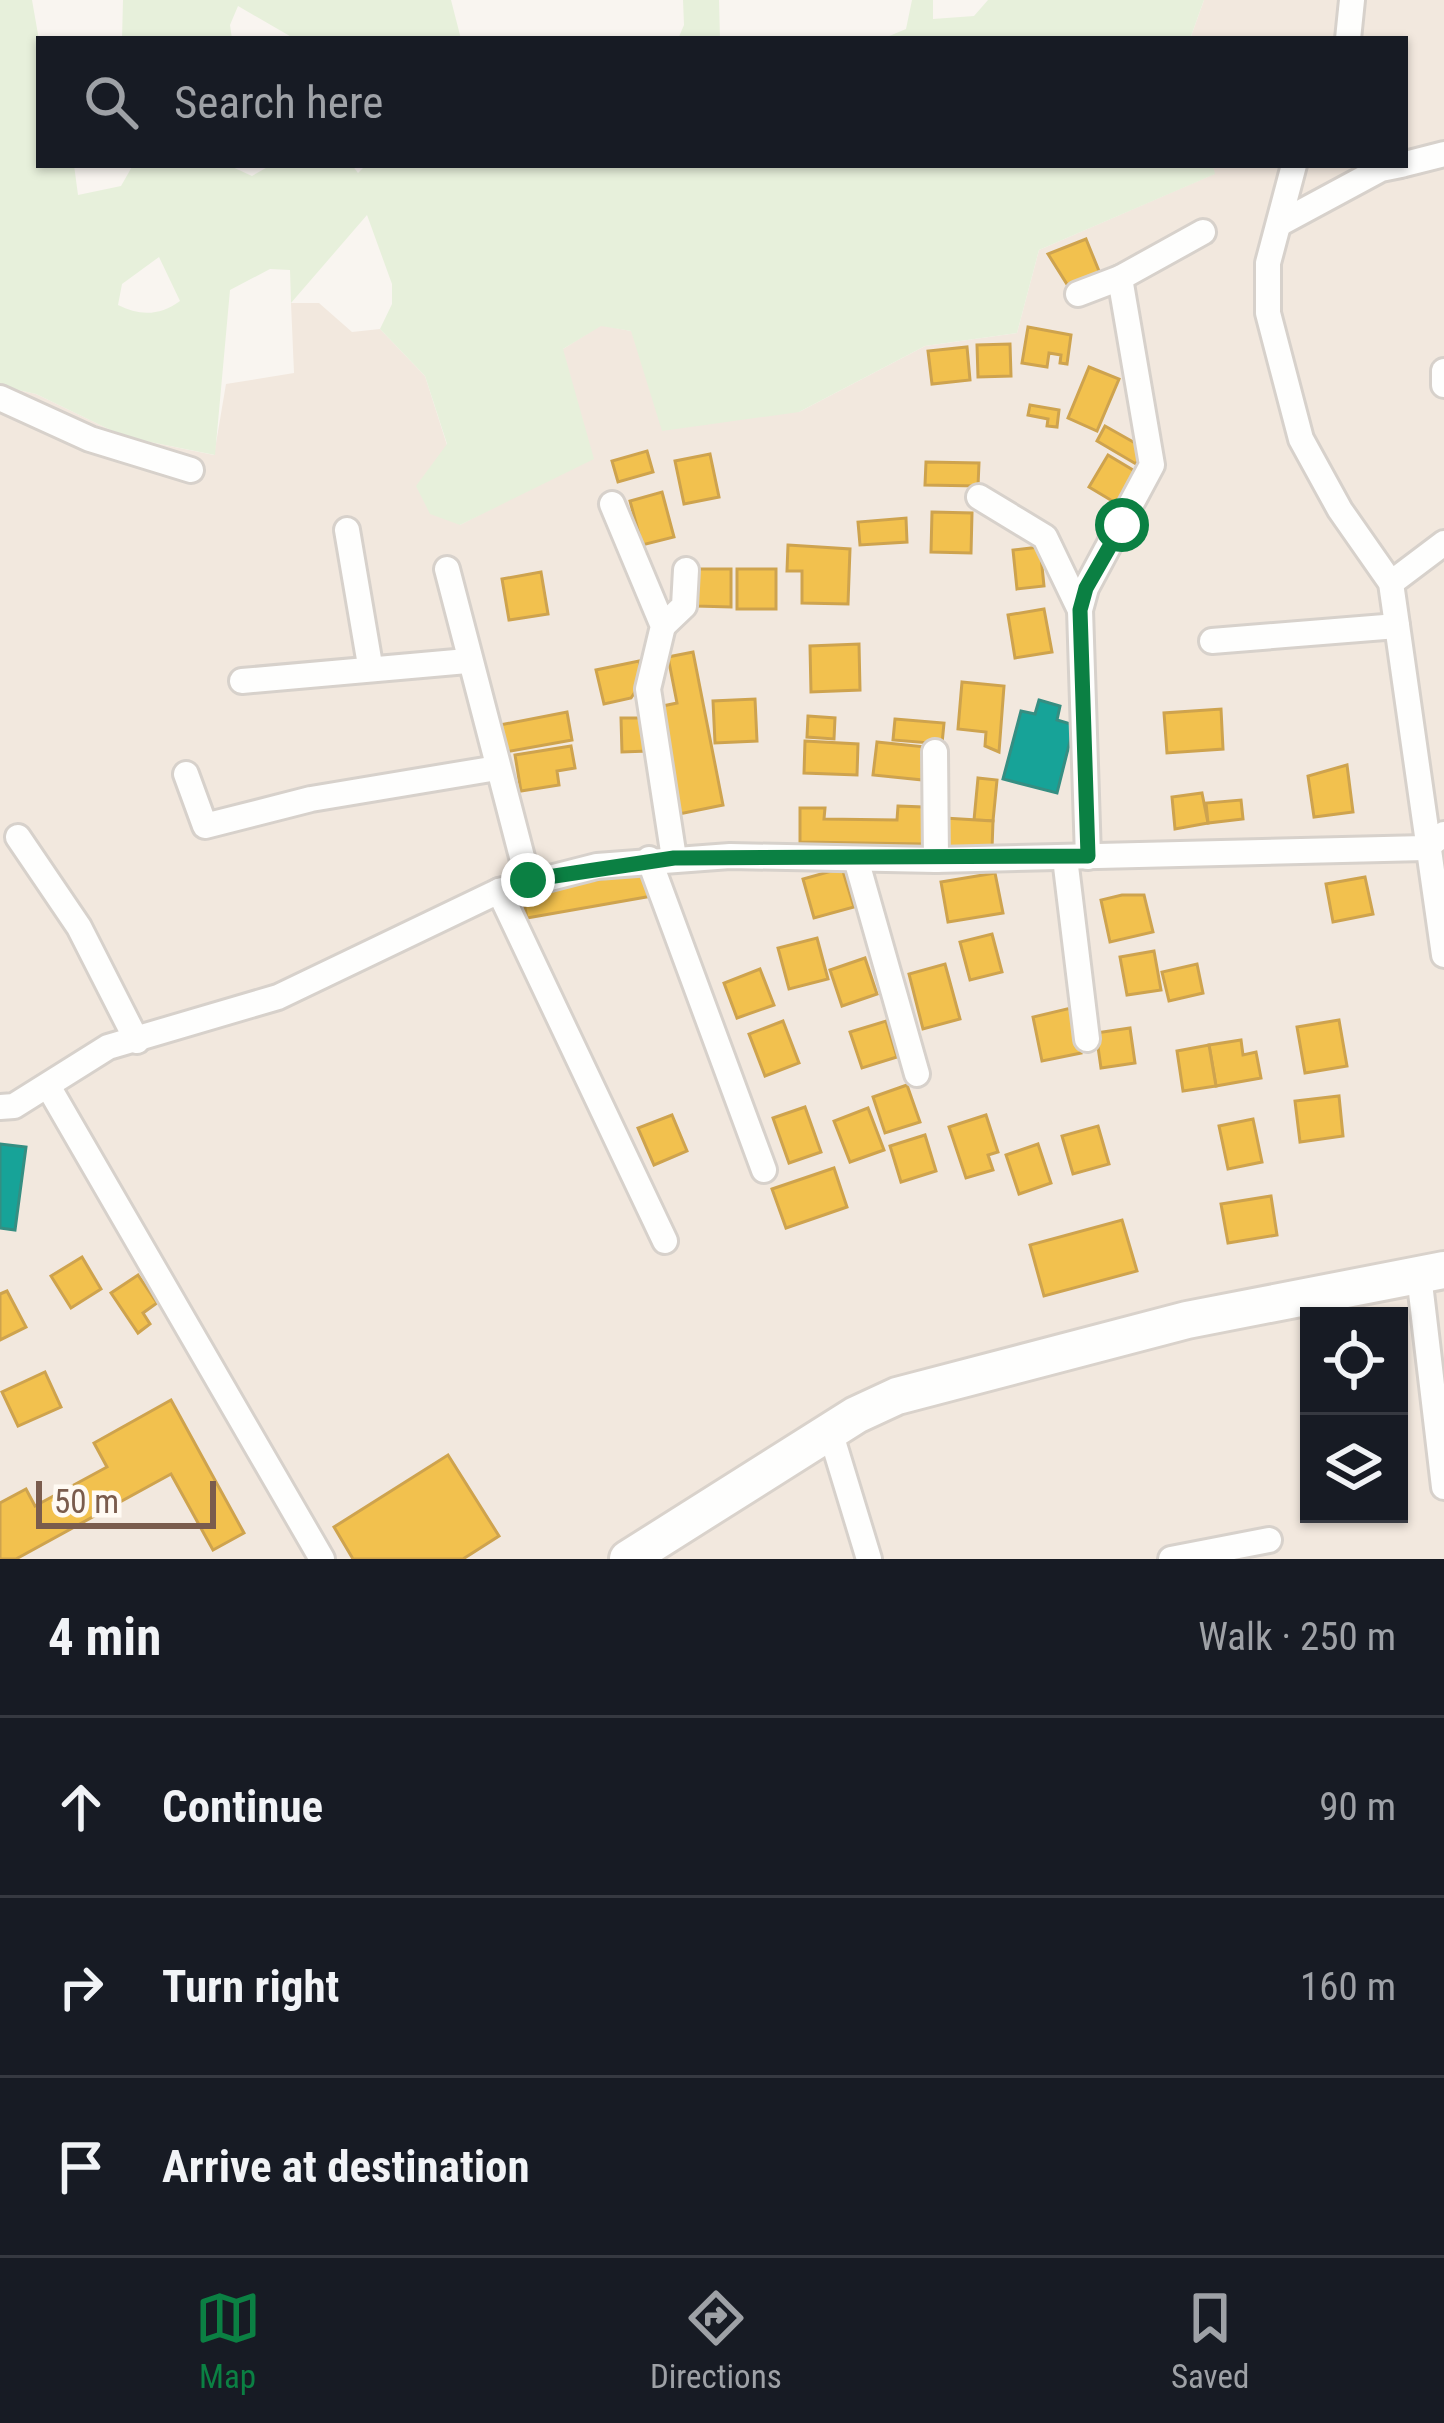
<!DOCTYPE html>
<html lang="en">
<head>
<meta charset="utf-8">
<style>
  :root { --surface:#171b24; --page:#20242c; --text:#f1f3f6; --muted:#9ea1a6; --line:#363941; --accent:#0b8043 }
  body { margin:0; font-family:"Roboto Condensed",sans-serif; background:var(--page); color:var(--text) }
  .controls { position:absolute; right:36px; bottom:36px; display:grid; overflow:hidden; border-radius:0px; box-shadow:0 3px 9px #0004 }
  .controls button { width:108px; height:108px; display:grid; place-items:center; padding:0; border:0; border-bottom:3px solid var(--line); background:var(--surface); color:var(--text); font:60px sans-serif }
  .scale { position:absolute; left:36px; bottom:30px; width:180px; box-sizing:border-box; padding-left:12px; border:6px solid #7a5c4d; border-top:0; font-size:33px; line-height:42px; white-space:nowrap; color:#7a5c4d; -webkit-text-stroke:9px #fffaf3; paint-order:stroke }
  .stop { position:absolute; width:36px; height:36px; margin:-27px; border:9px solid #0b8043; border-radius:50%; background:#fff }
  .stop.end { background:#0b8043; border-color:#fff; box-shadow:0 3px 12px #0008 }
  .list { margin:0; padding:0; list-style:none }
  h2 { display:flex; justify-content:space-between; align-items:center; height:156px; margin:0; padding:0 48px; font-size:51px }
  h2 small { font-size:39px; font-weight:400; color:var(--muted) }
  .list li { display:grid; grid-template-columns:78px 1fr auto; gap:36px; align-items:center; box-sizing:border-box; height:180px; padding:0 48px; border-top:3px solid var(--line) }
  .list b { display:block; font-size:45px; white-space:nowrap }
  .list em { font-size:39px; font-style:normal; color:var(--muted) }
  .icon { flex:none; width:66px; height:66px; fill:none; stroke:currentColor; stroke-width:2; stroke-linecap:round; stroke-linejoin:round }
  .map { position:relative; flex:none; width:1444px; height:1559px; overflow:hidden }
  .search { position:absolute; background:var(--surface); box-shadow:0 3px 9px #0004; left:36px; right:36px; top:36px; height:132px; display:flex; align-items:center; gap:30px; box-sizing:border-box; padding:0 42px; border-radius:0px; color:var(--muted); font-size:45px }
  .sheet { height:696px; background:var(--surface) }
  nav { display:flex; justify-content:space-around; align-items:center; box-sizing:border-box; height:168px; border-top:3px solid var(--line); background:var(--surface); font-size:33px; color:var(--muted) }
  nav a { display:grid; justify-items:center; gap:6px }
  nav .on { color:var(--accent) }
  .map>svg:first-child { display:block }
</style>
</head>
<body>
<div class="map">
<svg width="1444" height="1559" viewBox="0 0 1444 1559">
  <rect width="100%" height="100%" fill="#f9f5f0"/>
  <path fill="#f2e8de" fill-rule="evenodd" d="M 1204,0 L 1444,0 L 1444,1559 L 0,1559 L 0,386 L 36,394 L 125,437 L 214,455 L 226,384 L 294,373 L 291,303 L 319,303 L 352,332 L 380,329 L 425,376 L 447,445 L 460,525 L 523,492 L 563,349 L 601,325 L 631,331 L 799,412 L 925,346 L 1017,333 L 1039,250 L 1214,174 L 1213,165 L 1405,165 L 1405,39 L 1190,39 ZM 1309,1316 L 1399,1316 L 1399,1514 L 1309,1514 Z"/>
  <g fill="#e7f0db" fill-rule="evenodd">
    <path d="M 0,0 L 32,0 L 39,40 L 39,165 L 74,165 L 78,195 L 121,186 L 133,165 L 228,165 L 252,176 L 271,165 L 352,165 L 358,173 L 366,165 L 1213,165 L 1215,174 L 1039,250 L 1017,333 L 925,346 L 799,412 L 662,431 L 631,331 L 601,326 L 563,349 L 594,459 L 460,525 L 430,514 L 416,486 L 447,444 L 425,376 L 380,329 L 392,304 L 392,284 L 367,215 L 291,303 L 290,270 L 270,269 L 230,290 L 215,455 L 125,437 L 36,394 L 0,386 ZM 159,257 L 180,301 C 160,316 139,316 118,305 L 122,284 Z"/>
    <polygon points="123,0 451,0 461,39 295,39 238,6 230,25 232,39 122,39"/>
    <polygon points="683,0 719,0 720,39 678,39 684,25"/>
    <polygon points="912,0 933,0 933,19 974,16 988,0 1204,0 1190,39 882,39 906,29"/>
  </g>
  <g fill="#f2c14e" stroke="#cea34e" stroke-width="3">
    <polygon points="1086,239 1101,276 1070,289 1048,254"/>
    <polygon points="1028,327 1071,335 1067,364 1060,363 1061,355 1049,353 1047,367 1022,363"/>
    <polygon points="1010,344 1011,376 978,377 977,345"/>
    <polygon points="967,347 970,380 932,384 928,351"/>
    <polygon points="1089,367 1119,379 1097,431 1068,418"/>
    <polygon points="1030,405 1059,410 1057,427 1047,426 1048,419 1028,415"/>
    <polygon points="1105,426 1144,448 1136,464 1097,441"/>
    <polygon points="647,451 653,472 618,482 612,461"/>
    <polygon points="710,454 719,497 684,504 675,461"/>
    <polygon points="1108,455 1138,473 1119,505 1089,487"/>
    <polygon points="926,462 979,463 978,486 925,485"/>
    <polygon points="662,492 674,537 642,545 630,501"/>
    <polygon points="932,512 972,513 971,553 931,552"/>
    <polygon points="906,518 907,542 860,545 858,522"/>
    <polygon points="788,545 850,549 848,604 802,603 802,571 787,571"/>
    <polygon points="1040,547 1044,586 1017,589 1013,550"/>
    <polygon points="697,569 731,569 731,607 696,606"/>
    <rect x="737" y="569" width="39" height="40"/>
    <polygon points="541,572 548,614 509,620 502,579"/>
    <polygon points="1044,609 1052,652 1015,658 1008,615"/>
    <polygon points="859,644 860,690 811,692 810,646"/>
    <polygon points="693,652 723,805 679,814 658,707 677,703 668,657"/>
    <polygon points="639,661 643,680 631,698 604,704 596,670"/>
    <polygon points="962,682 1004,686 999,752 985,746 986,732 958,729"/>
    <polygon points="755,699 757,741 715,743 713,701"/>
    <polygon points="1221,709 1223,749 1167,753 1164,713"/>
    <polygon points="567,712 572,740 505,752 500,725"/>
    <polygon points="808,716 835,718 834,739 807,737"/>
    <polygon points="621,718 647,718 648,751 622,752"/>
    <polygon points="895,719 944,723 942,744 893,740"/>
    <polygon points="805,741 858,744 857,775 804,773"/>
    <polygon points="877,742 926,747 923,780 873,775"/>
    <polygon points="571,746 575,768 557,771 559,785 521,791 515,755"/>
    <polygon points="1347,765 1353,812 1314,817 1308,776"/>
    <polygon points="978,778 997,780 993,821 974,820"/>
    <polygon points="1202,793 1208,823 1175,829 1172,797"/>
    <polygon points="1241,800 1243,819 1208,823 1206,803"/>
    <polygon points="898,806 923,807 923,844 800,842 800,808 825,808 824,819 897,820"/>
    <polygon points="944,818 993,821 992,849 942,847"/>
    <polygon points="842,868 854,907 814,918 803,879"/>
    <polygon points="647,871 652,896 527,918 522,893"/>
    <polygon points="995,873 1003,913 948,922 941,882"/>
    <polygon points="1365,877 1373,914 1333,922 1326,884"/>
    <polygon points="1122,895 1144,895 1153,932 1110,942 1101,900"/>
    <polygon points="992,934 1002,972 970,980 960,942"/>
    <polygon points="817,938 828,979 789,989 778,948"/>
    <polygon points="1154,951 1161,990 1127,995 1120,957"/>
    <polygon points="865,958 877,994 842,1006 830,970"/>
    <polygon points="945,964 960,1019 923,1029 909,974"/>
    <polygon points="1197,964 1203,993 1169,1001 1162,972"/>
    <polygon points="760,969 774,1005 737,1018 724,983"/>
    <polygon points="1071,1008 1081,1053 1042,1061 1033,1017"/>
    <polygon points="1339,1020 1347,1066 1305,1073 1297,1027"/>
    <polygon points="783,1021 799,1063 765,1076 749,1034"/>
    <polygon points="886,1021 897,1057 862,1068 850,1032"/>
    <polygon points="1130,1028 1135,1063 1101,1068 1096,1033"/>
    <polygon points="1241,1040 1243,1055 1256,1052 1261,1078 1216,1086 1209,1045"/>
    <polygon points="1209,1045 1216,1086 1183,1091 1177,1051"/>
    <polygon points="907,1085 920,1122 885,1133 873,1097"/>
    <polygon points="1339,1096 1343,1136 1300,1142 1295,1101"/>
    <polygon points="805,1107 821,1152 789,1163 773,1118"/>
    <polygon points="868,1108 884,1150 850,1162 834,1121"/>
    <polygon points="672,1115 687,1151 654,1165 638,1128"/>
    <polygon points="986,1115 998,1152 988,1155 993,1170 966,1178 949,1127"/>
    <polygon points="1253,1119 1262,1162 1228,1169 1219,1126"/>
    <polygon points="1098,1126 1109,1164 1073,1174 1062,1136"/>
    <polygon points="925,1135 936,1171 901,1182 890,1146"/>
    <polygon points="1038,1144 1051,1183 1019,1194 1006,1155"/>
    <polygon points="834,1168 847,1207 786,1228 772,1189"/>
    <polygon points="1271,1196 1277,1235 1228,1243 1221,1204"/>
    <polygon points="1122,1220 1137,1271 1044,1296 1030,1245"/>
    <polygon points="82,1257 101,1289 71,1308 51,1276"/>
    <polygon points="138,1275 157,1303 143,1313 150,1324 138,1333 111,1293"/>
    <polygon points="7,1291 26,1327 0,1340 0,1294"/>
    <polygon points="45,1372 61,1407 18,1426 2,1392"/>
    <polygon points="171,1400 244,1533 213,1550 171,1474 16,1559 0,1559 0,1503 26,1489 35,1506 107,1467 94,1443"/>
    <polygon points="448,1455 499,1536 463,1559 353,1559 334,1527"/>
  </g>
  <g fill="#17a398" stroke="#358e82" stroke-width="3">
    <polygon points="1039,700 1060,706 1057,720 1074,725 1057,793 1003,779 1021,711 1035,714"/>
    <polygon points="0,1144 26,1147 15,1230 0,1228"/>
  </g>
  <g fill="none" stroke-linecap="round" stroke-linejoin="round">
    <g stroke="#d7d1cb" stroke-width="30">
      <g id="minor">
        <polyline points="1348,39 1352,0"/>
        <polyline points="1405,164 1444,154"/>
        <polyline points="1294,165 1268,263 1268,313 1301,439 1340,510 1391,583 1444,955"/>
        <polyline points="1279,224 1381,169 1401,165"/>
        <polyline points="1078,294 1120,278 1203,232"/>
        <polyline points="1444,371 1444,385"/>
        <polyline points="0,398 90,439 191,470"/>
        <polyline points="979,497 1045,537 1080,610"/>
        <polyline points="612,504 663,626 648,689 674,858"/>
        <polyline points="347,530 370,665"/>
        <polyline points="447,569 528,880"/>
        <polyline points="1391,583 1444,543"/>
        <polyline points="663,626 684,606 686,570"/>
        <polyline points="1212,641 1397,626"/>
        <polyline points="242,681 467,661"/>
        <polyline points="935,752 936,860"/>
        <polyline points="186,774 205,826 311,799 497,768"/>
        <polyline points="18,837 79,927 137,1041"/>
        <polyline points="1088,857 1080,610 1086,588 1152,465 1120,278"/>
        <polyline points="1065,858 1087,1039"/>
        <polyline points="649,859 764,1170"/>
        <polyline points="856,859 917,1074"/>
        <polyline points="499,891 665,1241"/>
        <polyline points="48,1086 322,1559"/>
        <polyline points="0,1107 14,1106 108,1047 278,997 499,891 597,866 730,856 936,860 1425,848 1444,834"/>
        <polyline points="1419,1275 1444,1487"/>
        <polyline points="830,1431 869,1559"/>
        <polyline points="1171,1559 1269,1540"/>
      </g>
    </g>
    <g stroke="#d9d2cb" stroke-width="42">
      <polyline id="secondary" points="628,1559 856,1415 897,1396 1187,1320 1444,1270"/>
    </g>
    <use href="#minor" stroke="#fefefd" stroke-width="24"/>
    <use href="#secondary" stroke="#fefefd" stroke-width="36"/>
  </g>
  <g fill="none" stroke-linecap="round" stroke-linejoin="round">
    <polyline stroke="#0b8043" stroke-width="15" points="528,880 674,858 1088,856 1080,610 1086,588 1122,525"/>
  </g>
</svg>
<div class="controls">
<button><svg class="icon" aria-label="locate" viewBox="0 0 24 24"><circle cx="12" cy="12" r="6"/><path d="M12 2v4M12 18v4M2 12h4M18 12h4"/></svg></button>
<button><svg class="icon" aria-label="layers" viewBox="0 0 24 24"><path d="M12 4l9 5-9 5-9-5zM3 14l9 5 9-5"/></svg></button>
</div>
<div class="scale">50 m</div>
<div class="stop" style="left:1122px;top:525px"></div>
<div class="stop end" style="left:528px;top:880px"></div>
<div class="search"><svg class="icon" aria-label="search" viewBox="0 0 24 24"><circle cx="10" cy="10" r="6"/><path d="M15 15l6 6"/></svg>Search here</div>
</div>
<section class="sheet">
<h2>4 min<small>Walk · 250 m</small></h2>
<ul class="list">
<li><svg class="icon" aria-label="ahead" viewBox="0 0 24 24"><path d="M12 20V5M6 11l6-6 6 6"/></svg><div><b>Continue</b></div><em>90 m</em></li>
<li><svg class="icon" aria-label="right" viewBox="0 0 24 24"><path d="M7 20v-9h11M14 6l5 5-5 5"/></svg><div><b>Turn right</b></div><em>160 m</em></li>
<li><svg class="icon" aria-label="arrive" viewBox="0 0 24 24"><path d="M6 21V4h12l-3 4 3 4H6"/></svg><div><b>Arrive at destination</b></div></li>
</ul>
</section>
<nav>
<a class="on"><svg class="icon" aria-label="map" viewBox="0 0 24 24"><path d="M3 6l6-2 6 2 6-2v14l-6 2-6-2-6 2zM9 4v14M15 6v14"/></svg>Map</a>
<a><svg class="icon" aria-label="directions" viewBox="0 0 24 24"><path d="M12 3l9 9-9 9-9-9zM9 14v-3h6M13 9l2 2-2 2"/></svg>Directions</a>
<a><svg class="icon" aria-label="saved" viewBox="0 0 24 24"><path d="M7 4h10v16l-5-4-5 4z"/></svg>Saved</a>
</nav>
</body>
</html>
